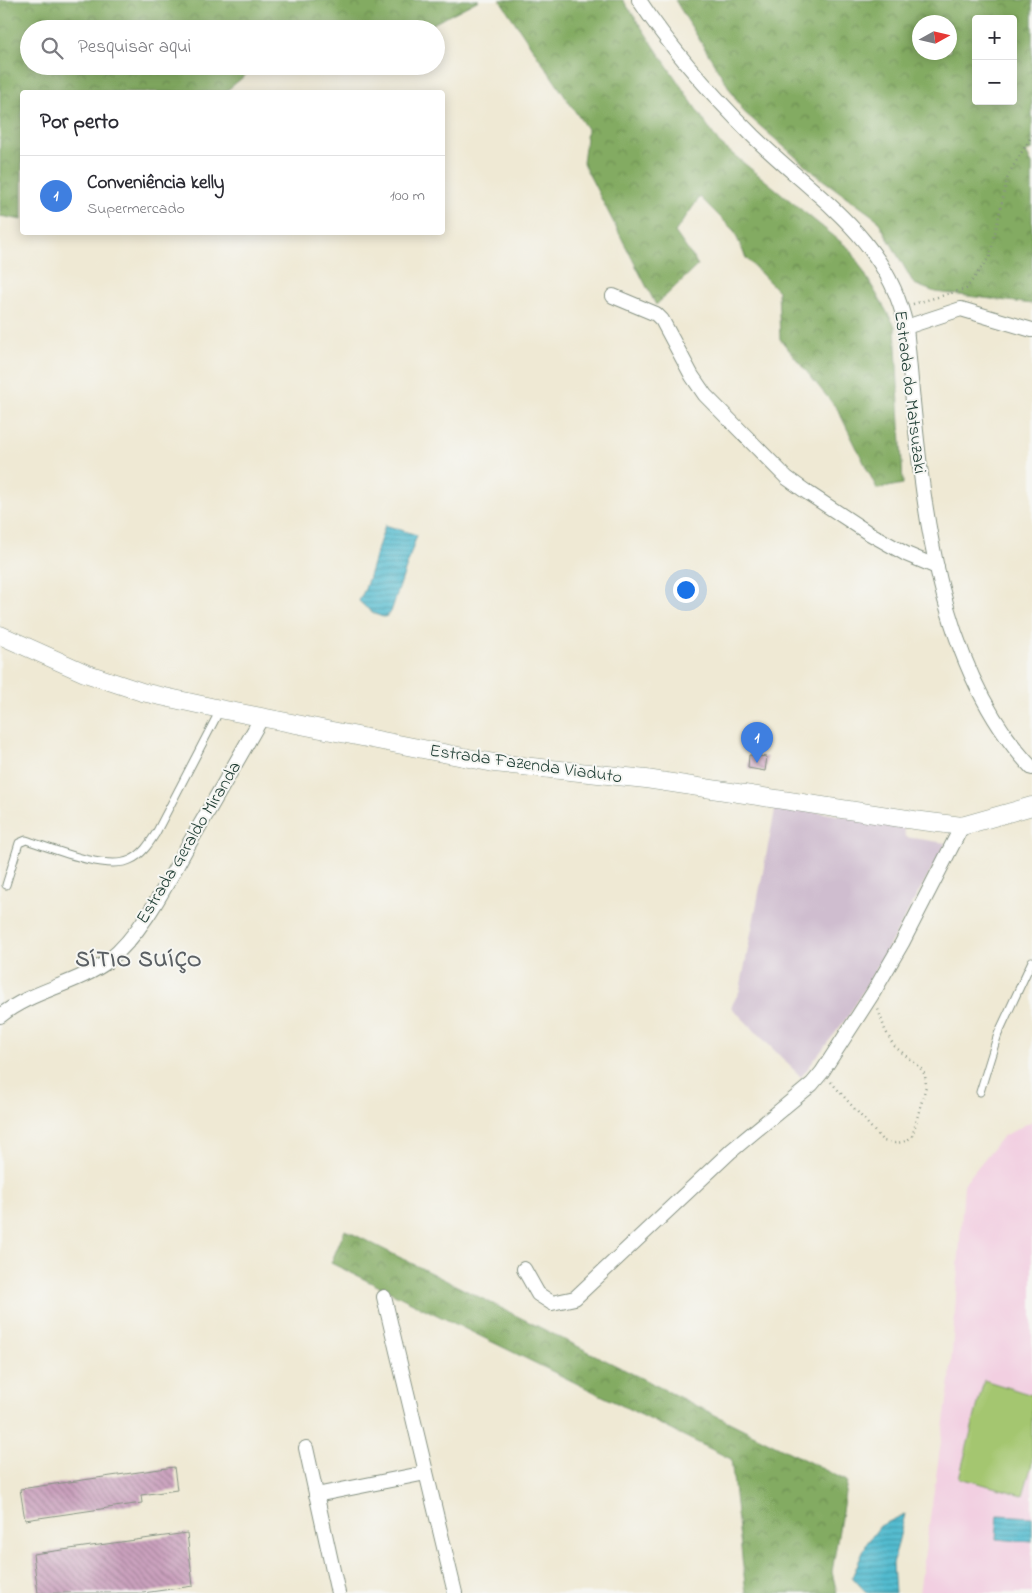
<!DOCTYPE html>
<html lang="pt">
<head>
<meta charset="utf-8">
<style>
  :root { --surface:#fff; --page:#f7f7f7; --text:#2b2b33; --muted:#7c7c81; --line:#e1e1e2; --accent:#1f6fb2 }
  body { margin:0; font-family:"Indie Flower",sans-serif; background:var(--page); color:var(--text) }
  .controls { position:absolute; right:15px; top:15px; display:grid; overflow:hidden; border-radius:5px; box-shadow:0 2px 12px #0003 }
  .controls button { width:45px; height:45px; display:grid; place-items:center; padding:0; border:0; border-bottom:1px solid var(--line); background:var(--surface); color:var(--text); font:25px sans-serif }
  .compass { position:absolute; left:912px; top:15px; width:45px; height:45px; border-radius:50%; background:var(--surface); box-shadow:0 2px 12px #0003; rotate:82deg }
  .you { position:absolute; left:685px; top:589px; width:18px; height:18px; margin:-12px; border:4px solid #fff; border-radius:50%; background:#1a73e8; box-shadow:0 0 0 8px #1a73e833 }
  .badge { display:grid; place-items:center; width:32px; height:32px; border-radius:50%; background:var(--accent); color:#fff; font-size:16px; font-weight:700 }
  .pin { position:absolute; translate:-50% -41px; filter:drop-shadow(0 1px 2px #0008) }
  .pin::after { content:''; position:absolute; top:26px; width:18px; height:15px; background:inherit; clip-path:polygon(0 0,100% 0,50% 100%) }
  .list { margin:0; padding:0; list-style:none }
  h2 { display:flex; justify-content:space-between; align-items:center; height:65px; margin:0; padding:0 20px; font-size:21px }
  h2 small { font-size:16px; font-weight:400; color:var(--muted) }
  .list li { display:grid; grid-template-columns:32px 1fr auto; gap:15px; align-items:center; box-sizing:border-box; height:80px; padding:0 20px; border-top:1px solid var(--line) }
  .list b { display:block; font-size:19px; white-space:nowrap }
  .list p { margin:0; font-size:16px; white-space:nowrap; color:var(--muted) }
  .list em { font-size:16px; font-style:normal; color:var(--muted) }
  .icon { flex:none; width:28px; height:28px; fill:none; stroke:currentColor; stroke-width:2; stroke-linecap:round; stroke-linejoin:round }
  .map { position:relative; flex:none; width:1032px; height:1593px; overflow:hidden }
  .search { position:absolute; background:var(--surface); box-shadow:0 2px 12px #0003; left:20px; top:20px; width:425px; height:55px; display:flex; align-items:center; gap:12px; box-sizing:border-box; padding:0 18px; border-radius:28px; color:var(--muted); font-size:19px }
  .panel { position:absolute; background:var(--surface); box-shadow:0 2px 12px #0003; left:20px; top:90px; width:425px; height:145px; border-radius:5px }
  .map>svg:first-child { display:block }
</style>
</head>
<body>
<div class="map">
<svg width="1032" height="1593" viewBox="0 0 1032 1593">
  <defs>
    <pattern id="forest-crowns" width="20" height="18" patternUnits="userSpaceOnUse" patternTransform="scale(1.25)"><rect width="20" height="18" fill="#83ab62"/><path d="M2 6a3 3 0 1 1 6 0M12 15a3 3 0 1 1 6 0" fill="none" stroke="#6b8c52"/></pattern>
    <pattern id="water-rules" width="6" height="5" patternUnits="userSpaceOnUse" patternTransform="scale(1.25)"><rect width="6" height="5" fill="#52bbcf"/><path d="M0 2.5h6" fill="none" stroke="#4399a9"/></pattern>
    <pattern id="building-back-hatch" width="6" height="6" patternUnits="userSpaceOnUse" patternTransform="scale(1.25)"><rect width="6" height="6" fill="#caa0bd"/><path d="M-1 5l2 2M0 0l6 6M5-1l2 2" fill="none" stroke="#a3849a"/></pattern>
  </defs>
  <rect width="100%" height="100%" fill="#f6f6f2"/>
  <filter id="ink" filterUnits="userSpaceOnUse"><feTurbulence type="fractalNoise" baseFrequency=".02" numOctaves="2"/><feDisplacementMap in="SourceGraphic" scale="10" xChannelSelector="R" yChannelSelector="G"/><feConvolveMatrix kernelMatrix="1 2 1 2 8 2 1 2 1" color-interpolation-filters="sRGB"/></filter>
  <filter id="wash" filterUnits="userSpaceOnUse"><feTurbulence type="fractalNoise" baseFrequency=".0096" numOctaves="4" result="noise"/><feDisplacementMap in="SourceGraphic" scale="20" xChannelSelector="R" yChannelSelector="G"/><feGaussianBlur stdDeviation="1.12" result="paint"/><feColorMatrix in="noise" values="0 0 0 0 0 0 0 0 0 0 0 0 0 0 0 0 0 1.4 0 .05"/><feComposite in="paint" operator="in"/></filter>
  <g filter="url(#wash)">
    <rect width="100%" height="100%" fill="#efe9d4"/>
    <polygon fill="#f2cfe1" points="1032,1121 1032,1593 919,1593 950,1380 964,1184 1002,1137"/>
    <polygon fill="#cfbdcf" points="776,805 904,826 905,837 946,843 886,951 849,1015 801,1077 731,1007 740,990"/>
    <polygon fill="#a4c66f" stroke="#628252" points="984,1380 1032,1395 1032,1464 1023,1495 959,1478"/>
    <g fill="url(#forest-crowns)" stroke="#51744b" fill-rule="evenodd">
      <polygon points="0,0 479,0 423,29 29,29 29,66 280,66 248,73 225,92 22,92 22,220 0,216"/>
      <polygon points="500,0 623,0 719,143 851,250 895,326 903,484 877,489 838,410 780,339 778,291 746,258 734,231 700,197 675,232 698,265 656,305 583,163 587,129"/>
      <path d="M 675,0 L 1032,0 L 1032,150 L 1026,152 L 1032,164 L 1032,304 L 935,292 L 914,284 L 877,219 L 819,177 L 744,112 ZM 976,19 L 1013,19 L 1013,101 L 976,101 ZM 950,22 L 950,52 L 920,52 L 920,22 Z"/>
      <polygon points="345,1230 847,1481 832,1572 837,1593 746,1593 731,1459 331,1263"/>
    </g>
    <g fill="url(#water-rules)" stroke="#387c82">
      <path d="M 385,525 L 417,535 L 391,612 C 389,614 387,617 384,617 C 378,617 363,606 359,601 L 365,589 Z"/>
      <polygon points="905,1514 893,1564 895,1593 867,1593 852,1577 867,1543 880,1526"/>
      <polygon points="998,1515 1032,1517 1032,1542 996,1539"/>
    </g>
    <g id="blocks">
      <g fill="url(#building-back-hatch)">
        <polygon points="749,755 767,757 765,771 748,768"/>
        <polygon points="174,1467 177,1490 141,1495 142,1503 25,1520 20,1489"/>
        <polygon points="187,1533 193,1586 143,1593 38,1593 33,1554"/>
      </g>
    </g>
  </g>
  <g filter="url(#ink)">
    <use href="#blocks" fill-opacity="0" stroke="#879384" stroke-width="1"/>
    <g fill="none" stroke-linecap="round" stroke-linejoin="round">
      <g stroke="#879384" stroke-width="9">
        <g id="service">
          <path d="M 6,885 L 19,843 L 26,840 C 51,848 105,871 130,860 C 142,855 149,844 156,833 L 220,710"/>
          <polyline points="980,1092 998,1034 1032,961"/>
        </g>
      </g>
      <g stroke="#879384" stroke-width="16">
        <g id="minor">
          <path d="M 639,0 C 671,49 711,94 753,136 C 814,196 888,238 906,327 C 920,470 928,658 1032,768"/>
          <polyline points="613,296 656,314 662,320 692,376 705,395 787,478 808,493 867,532 906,554 937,567"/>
          <polyline points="906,327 961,309 1032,330"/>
          <path d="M 0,1016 C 32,990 76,985 108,961 C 141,935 166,885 186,849 C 212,805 237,761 262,717"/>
          <polyline points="524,1269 538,1294 552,1303 575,1298 731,1151 812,1084 822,1072 873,993 902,943 962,826"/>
          <polyline points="384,1297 455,1593"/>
          <polyline points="306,1448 338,1593"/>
          <polyline points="316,1495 426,1473"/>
        </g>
      </g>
      <g stroke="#879384" stroke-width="19">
        <polyline id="tertiary" points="0,635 85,673 142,692 220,709 494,763 646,779 914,820 962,826 1032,806"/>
      </g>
      <g stroke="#879384" stroke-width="2.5" stroke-dasharray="1 4" stroke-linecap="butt">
        <polyline points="913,304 966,289 990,256 1008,175 1032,135"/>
        <polyline points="831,1082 883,1141 895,1143 904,1142 912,1137 926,1086 925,1075 919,1066 894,1046 885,1030 878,1009"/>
      </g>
      <use href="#service" stroke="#fff" stroke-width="7"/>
      <use href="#minor" stroke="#fff" stroke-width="14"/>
      <use href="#tertiary" stroke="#fff" stroke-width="18"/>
    </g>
  </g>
  <g text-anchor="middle" stroke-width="4" stroke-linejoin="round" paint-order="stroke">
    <g font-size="18" fill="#1f3d34" stroke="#f6f6f2">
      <text transform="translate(911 392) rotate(83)" y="6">Estrada do Matsuzaki</text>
      <text transform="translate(526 763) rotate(8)" y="6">Estrada Fazenda Viaduto</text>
      <text transform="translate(188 842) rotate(-59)" y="6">Estrada Geraldo Miranda</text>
    </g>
    <g font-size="22" font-weight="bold" letter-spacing="1" fill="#5b6064" stroke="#f6f6f2">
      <text x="139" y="966">SÍTIO SUÍÇO</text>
    </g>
  </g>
</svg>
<div class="controls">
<button>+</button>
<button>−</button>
</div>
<svg class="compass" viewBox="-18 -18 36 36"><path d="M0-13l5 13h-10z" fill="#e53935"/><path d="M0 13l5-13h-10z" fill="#7c7c81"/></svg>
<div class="you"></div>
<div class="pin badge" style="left:757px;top:763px;background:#3f7fe0">1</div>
<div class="search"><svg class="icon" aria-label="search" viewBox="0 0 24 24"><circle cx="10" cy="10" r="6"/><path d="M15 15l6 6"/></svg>Pesquisar aqui</div>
<section class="panel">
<h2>Por perto<small></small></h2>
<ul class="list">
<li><span class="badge" style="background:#3f7fe0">1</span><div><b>Conveniência kelly</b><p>Supermercado</p></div><em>100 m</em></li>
</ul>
</section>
</div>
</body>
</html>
